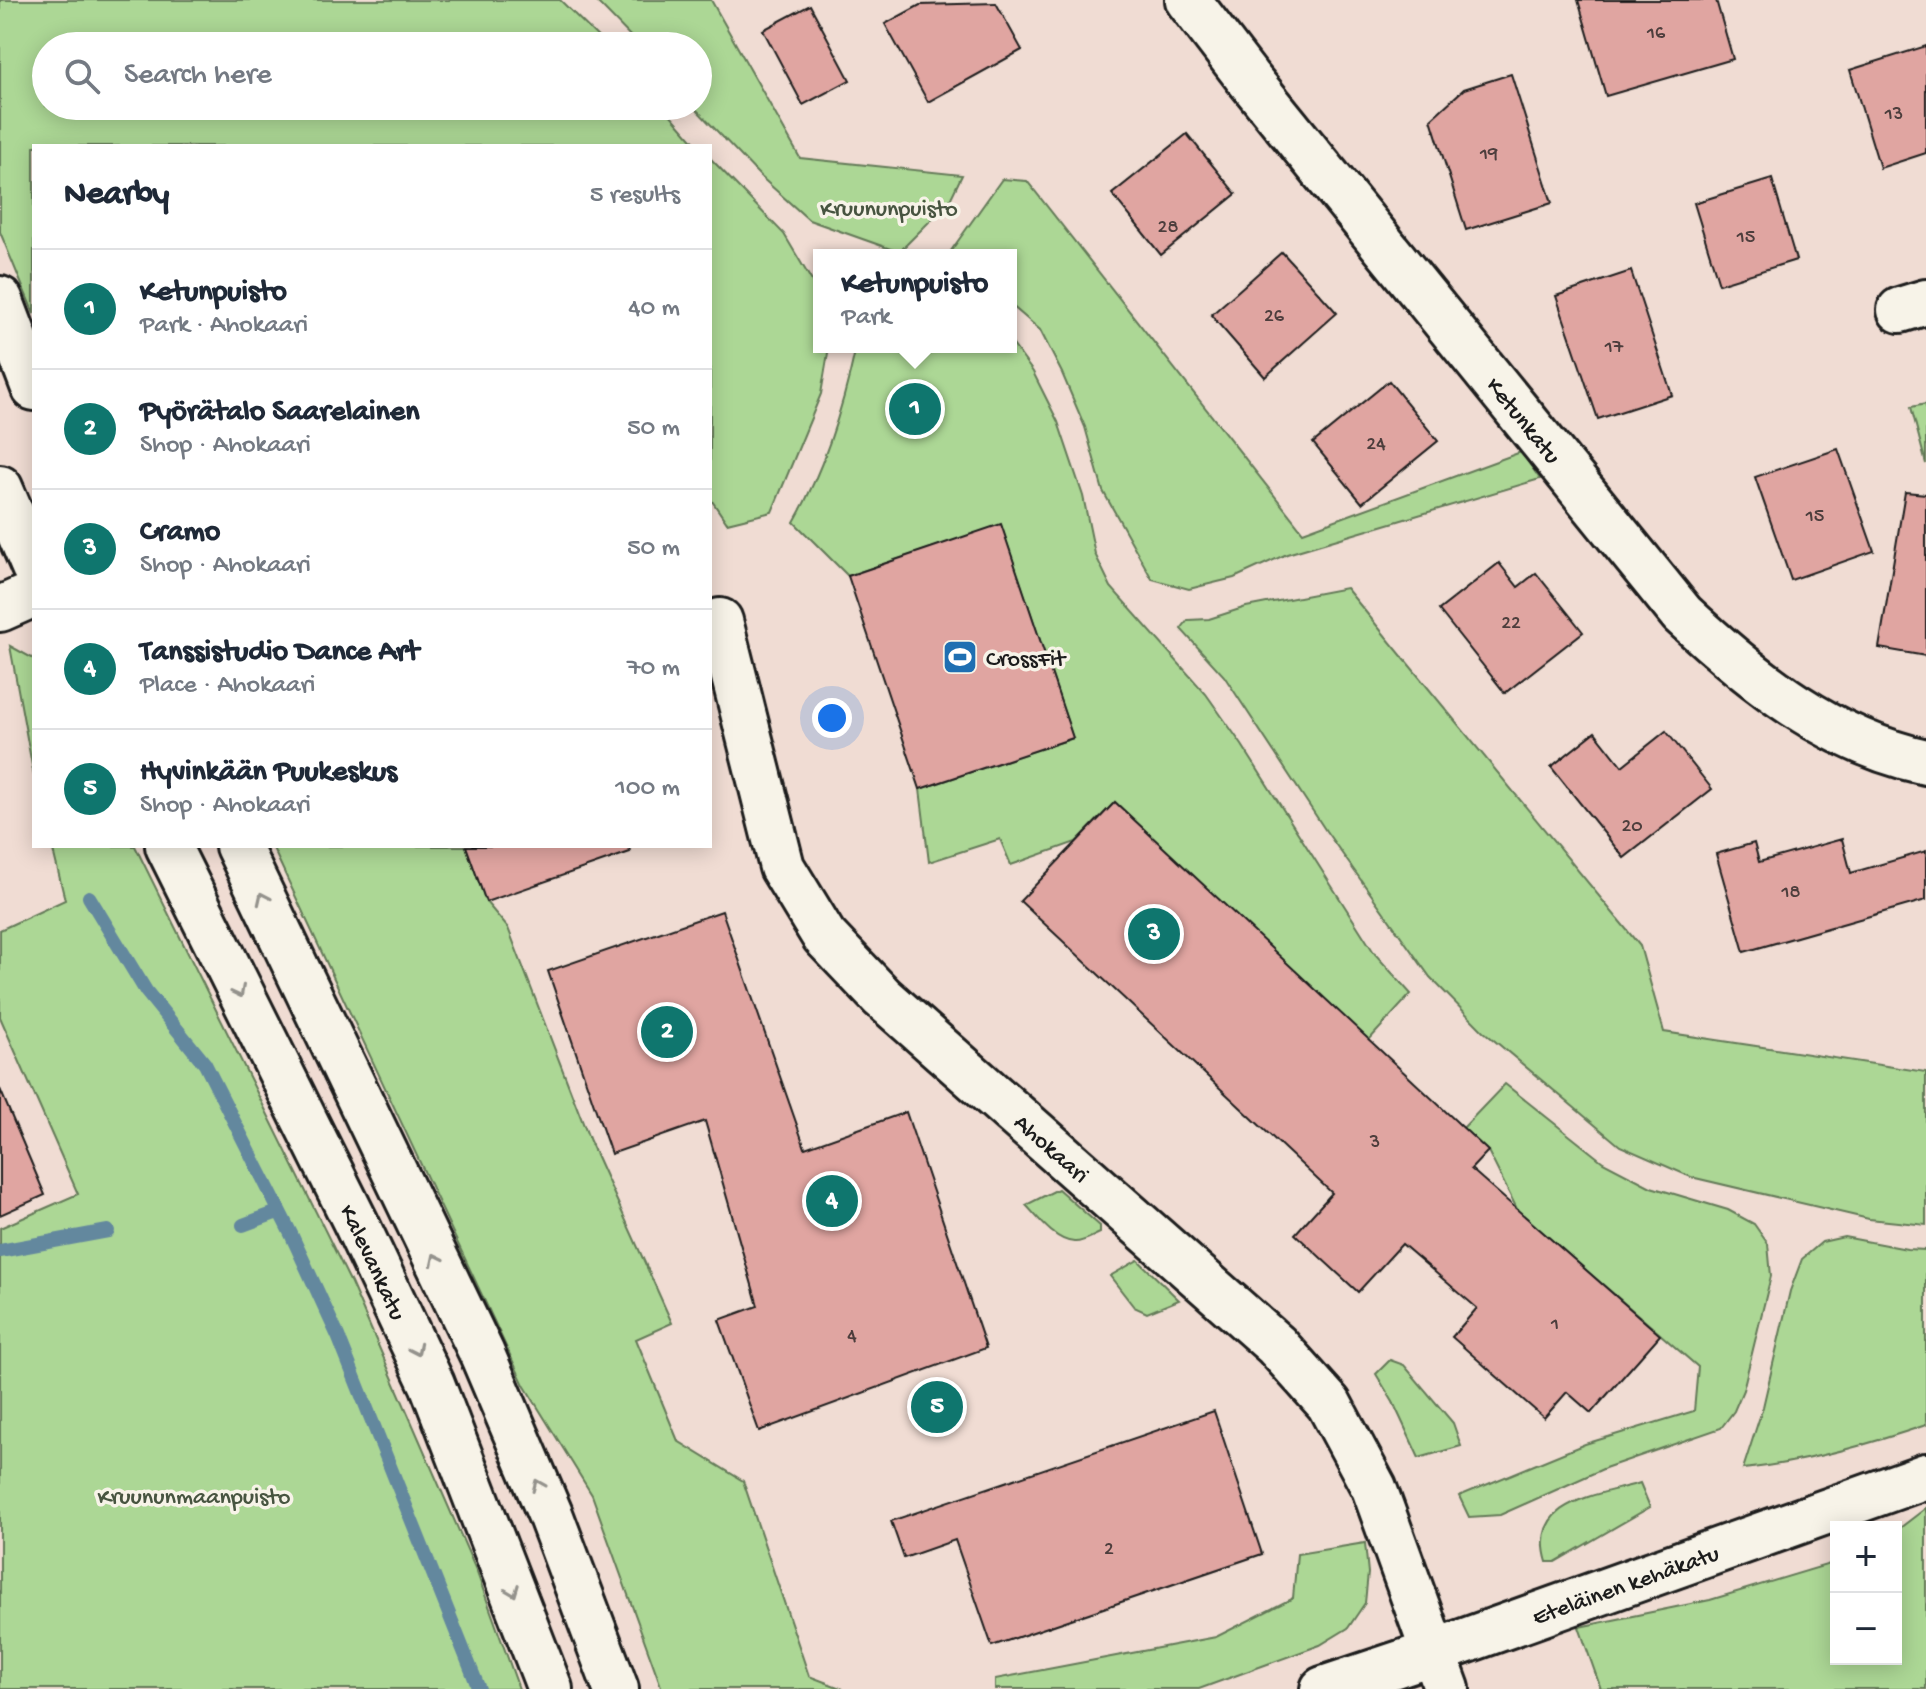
<!DOCTYPE html>
<html lang="en">
<head>
<meta charset="utf-8">
<style>
  :root { --surface:#fff; --page:#f6f6f7; --text:#1f2937; --muted:#747a83; --line:#e0e1e3; --accent:#0f766e }
  body { margin:0; font-family:"Gochi Hand",sans-serif; background:var(--page); color:var(--text) }
  .controls { position:absolute; right:24px; bottom:24px; display:grid; overflow:hidden; border-radius:0px; box-shadow:0 4px 20px #0003 }
  .controls button { width:72px; height:72px; display:grid; place-items:center; padding:0; border:0; border-bottom:2px solid var(--line); background:var(--surface); color:var(--text); font:40px sans-serif }
  .you { position:absolute; left:832px; top:718px; width:28px; height:28px; margin:-20px; border:6px solid #fff; border-radius:50%; background:#1a73e8; box-shadow:0 0 0 12px #1a73e833 }
  .badge { display:grid; place-items:center; width:52px; height:52px; border-radius:50%; background:var(--accent); color:#fff; font-size:26px; font-weight:700 }
  .pin { position:absolute; translate:-50% -50%; border:4px solid #fff; box-shadow:0 2px 8px #0006 }
  .popup { position:absolute; left:813px; top:249px; width:204px; height:104px; box-sizing:border-box; display:grid; place-content:center; border-radius:0px; background:var(--surface); filter:drop-shadow(0 2px 6px #0005); font-size:26px; white-space:nowrap; color:var(--muted) }
  .popup b { font-size:30px; color:var(--text) }
  .popup::after { content:''; position:absolute; left:50%; top:100%; margin-left:-16px; border:16px solid transparent; border-top-color:var(--surface) }
  .list { margin:0; padding:0; list-style:none }
  h2 { display:flex; justify-content:space-between; align-items:center; height:104px; margin:0; padding:0 32px; font-size:34px }
  h2 small { font-size:26px; font-weight:400; color:var(--muted) }
  .list li { display:grid; grid-template-columns:52px 1fr auto; gap:24px; align-items:center; box-sizing:border-box; height:120px; padding:0 32px; border-top:2px solid var(--line) }
  .list b { display:block; font-size:30px; white-space:nowrap }
  .list p { margin:0; font-size:26px; white-space:nowrap; color:var(--muted) }
  .list em { font-size:26px; font-style:normal; color:var(--muted) }
  .icon { flex:none; width:44px; height:44px; fill:none; stroke:currentColor; stroke-width:2; stroke-linecap:round; stroke-linejoin:round }
  .map { position:relative; flex:none; width:1926px; height:1689px; overflow:hidden }
  .search { position:absolute; background:var(--surface); box-shadow:0 4px 20px #0003; left:32px; top:32px; width:680px; height:88px; display:flex; align-items:center; gap:20px; box-sizing:border-box; padding:0 28px; border-radius:44px; color:var(--muted); font-size:30px }
  .panel { position:absolute; background:var(--surface); box-shadow:0 4px 20px #0003; left:32px; top:144px; width:680px; height:704px; border-radius:0px }
  .map>svg:first-child { display:block }
</style>
</head>
<body>
<div class="map">
<svg width="1926" height="1689" viewBox="0 0 1926 1689">
  <rect width="100%" height="100%" fill="#f0dcd3"/>
  <filter id="ink" filterUnits="userSpaceOnUse"><feTurbulence type="fractalNoise" baseFrequency=".0125" numOctaves="2"/><feDisplacementMap in="SourceGraphic" scale="16" xChannelSelector="R" yChannelSelector="G"/><feConvolveMatrix kernelMatrix="1 2 1 2 8 2 1 2 1" color-interpolation-filters="sRGB"/></filter>
  <g filter="url(#ink)">
    <g fill="#acd795" stroke="#647a58" stroke-width="2">
      <polygon points="0,0 560,0 607,46 46,46 46,106 663,106 698,146 34,146 34,314 0,232"/>
      <polygon points="595,0 711,0 800,158 962,175 949,202 899,252 809,220 760,176 693,106 698,106 698,46 640,46"/>
      <polygon points="710,158 784,234 819,293 819,347 829,347 821,394 772,512 727,523 710,498"/>
      <polygon points="1002,179 1027,181 1303,532 1521,452 1540,479 1287,554 1234,578 1189,589 1152,579 1103,491 1085,427 1062,373 1040,330 1011,305 1011,255 948,255"/>
      <path d="M 1011,342 L 1033,372 L 1058,422 L 1083,496 L 1095,554 L 1111,587 L 1206,694 L 1242,745 L 1375,954 L 1411,994 L 1368,1041 L 1115,802 L 1076,842 L 1011,865 L 1000,839 L 929,862 L 920,789 L 1073,738 L 1001,525 L 848,576 L 794,522 C 825,468 843,407 856,347 L 1011,347 Z"/>
      <polygon points="1926,404 1926,464 1911,407"/>
      <polygon points="1346,588 1640,946 1664,1032 1926,1072 1926,1225 1869,1219 1691,1177 1620,1146 1483,1031 1430,977 1326,831 1224,676 1181,629 1188,620 1209,619 1246,607"/>
      <polygon points="10,646 34,659 34,776"/>
      <polygon points="52,846 135,846 351,1283 476,1570 519,1689 0,1689 0,1228 78,1194 0,1017 0,930 65,900"/>
      <polygon points="272,846 466,846 486,902 508,928 590,1141 672,1323 636,1339 678,1441 743,1481 809,1676 843,1689 662,1689 592,1495 524,1385"/>
      <polygon points="1505,1084 1603,1162 1651,1187 1728,1210 1754,1224 1768,1244 1771,1276 1743,1390 1734,1411 1721,1428 1605,1468 1500,1515 1469,1517 1459,1496 1585,1444 1694,1411 1698,1367 1518,1211 1488,1151 1463,1128"/>
      <path d="M 1058,1189 L 1100,1226 L 1100,1233 C 1093,1236 1082,1243 1074,1242 C 1055,1241 1038,1218 1026,1205 Z"/>
      <path d="M 1844,1237 L 1907,1249 L 1926,1250 L 1926,1425 C 1867,1445 1805,1463 1743,1469 L 1763,1407 L 1790,1291 L 1802,1259 L 1822,1242 Z"/>
      <polygon points="1138,1260 1179,1300 1147,1313 1134,1307 1110,1276"/>
      <polygon points="1390,1360 1404,1365 1453,1423 1461,1446 1419,1458 1393,1402 1376,1374"/>
      <path d="M 1640,1483 L 1650,1507 L 1555,1562 L 1547,1562 C 1528,1500 1597,1496 1640,1483 Z"/>
      <polygon points="1926,1508 1926,1689 1601,1689 1579,1627 1710,1600 1836,1562 1836,1659 1896,1659 1896,1531"/>
      <polygon points="1365,1543 1368,1573 1365,1603 1348,1628 1320,1645 1199,1689 995,1689 995,1679 1216,1637 1293,1598 1297,1554"/>
    </g>
    <g fill="none" stroke-linecap="round" stroke-linejoin="round">
      <g stroke="#64889e" stroke-width="14">
        <polyline points="89,897 146,991 205,1064 291,1234 338,1336 479,1689"/>
        <polyline points="243,1225 278,1212"/>
        <polyline points="0,1251 108,1231"/>
      </g>
    </g>
    <g fill="#e0a5a1" stroke="#1c1c1c" stroke-width="2">
      <polygon points="1578,0 1716,0 1733,59 1606,96"/>
      <polygon points="996,3 1022,50 928,102 885,24 920,5"/>
      <polygon points="810,5 850,80 803,105 763,30"/>
      <polygon points="1926,46 1926,153 1880,168 1850,70"/>
      <polygon points="1511,74 1552,203 1466,230 1431,119 1464,89"/>
      <polygon points="1187,134 1236,194 1161,255 1112,194"/>
      <polygon points="1772,179 1796,260 1719,284 1694,203"/>
      <polygon points="1282,252 1337,313 1265,377 1211,315"/>
      <polygon points="1631,271 1672,395 1598,419 1556,296"/>
      <polygon points="1389,381 1438,441 1362,503 1313,443"/>
      <polygon points="1838,449 1874,551 1791,580 1755,477"/>
      <polygon points="1905,492 1926,494 1926,656 1879,648"/>
      <polygon points="1001,524 1073,738 920,789 848,576"/>
      <polygon points="1499,563 1518,587 1536,573 1583,632 1505,693 1439,610"/>
      <polygon points="1666,731 1712,789 1624,858 1551,767 1595,732 1622,766"/>
      <polygon points="1115,802 1488,1151 1471,1169 1660,1335 1591,1413 1567,1392 1544,1418 1452,1337 1477,1308 1402,1244 1358,1292 1295,1234 1332,1193 1020,901"/>
      <polygon points="1842,839 1851,873 1926,851 1926,900 1744,952 1716,854 1754,843 1759,862"/>
      <polygon points="466,846 629,846 630,852 486,902"/>
      <polygon points="722,911 805,1148 906,1112 986,1348 759,1431 719,1320 758,1306 705,1121 611,1154 548,971"/>
      <polygon points="0,1089 45,1195 0,1215"/>
      <polygon points="1214,1411 1262,1554 992,1646 955,1540 904,1558 891,1521"/>
    </g>
    <g fill="none" stroke-linecap="round" stroke-linejoin="round">
      <g stroke="#1c1c1c" stroke-width="50">
        <g id="minor">
          <path id="s1" d="M 1188,0 L 1247,77 L 1682,614 C 1753,680 1829,741 1926,762"/>
          <polyline points="1900,310 1926,302"/>
          <polyline points="0,609 34,594"/>
          <path id="s2" d="M 720,621 L 782,867 L 824,936 L 882,997 L 1276,1345 L 1329,1404 L 1374,1488 L 1447,1689"/>
          <path id="s3" d="M 1323,1689 L 1434,1652 L 1926,1476"/>
        </g>
      </g>
      <g stroke="#1c1c1c" stroke-width="50">
        <g id="major">
          <polyline points="0,299 34,388"/>
          <polyline points="0,488 34,567"/>
          <path id="s4" d="M 168,846 L 356,1223 L 432,1384 L 550,1689"/>
          <polyline points="238,846 482,1354 550,1514 616,1689"/>
        </g>
      </g>
      <use href="#minor" stroke="#f7f3e8" stroke-width="44"/>
      <use href="#major" stroke="#f7f3e8" stroke-width="44"/>
    </g>
    <defs><path id="oneway-chevron" d="M-2-3.5L2.5 0L-2 3.5" fill="none" stroke-width="1.6" stroke-linecap="round" stroke-linejoin="round" transform="scale(2)"/></defs>
    <g stroke="#94928c">
      <use href="#oneway-chevron" transform="translate(263 898) rotate(-115)"/>
      <use href="#oneway-chevron" transform="translate(239 992) rotate(63)"/>
      <use href="#oneway-chevron" transform="translate(436 1259) rotate(-116)"/>
      <use href="#oneway-chevron" transform="translate(416 1350) rotate(65)"/>
      <use href="#oneway-chevron" transform="translate(538 1485) rotate(-113)"/>
      <use href="#oneway-chevron" transform="translate(513 1591) rotate(69)"/>
    </g>
  </g>
  <defs>
    <g id="stadium-square" transform="scale(1.8)"><rect x="-9" y="-9" width="18" height="18" rx="4" fill="#1f6fb2" stroke="#f7f3e8"/><path d="M0-5a6.5 5 0 1 0 0 10a6.5 5 0 1 0 0-10ZM-3.5-1.8h7v3.6h-7Z" fill="#fff"/></g>
  </defs>
  <g fill-rule="evenodd">
    <use href="#stadium-square" x="960" y="657"/>
  </g>
  <g text-anchor="middle" stroke-width="7" stroke-linejoin="round" paint-order="stroke">
    <g font-size="20" fill="#4d3e3d">
      <text x="1656" y="38">16</text>
      <text x="1894" y="119">13</text>
      <text x="1489" y="159">19</text>
      <text x="1168" y="232">28</text>
      <text x="1746" y="242">15</text>
      <text x="1274" y="321">26</text>
      <text x="1614" y="352">17</text>
      <text x="1376" y="449">24</text>
      <text x="1815" y="521">15</text>
      <text x="1511" y="628">22</text>
      <text x="1632" y="831">20</text>
      <text x="1791" y="897">18</text>
      <text x="1375" y="1147">3</text>
      <text x="1555" y="1329">1</text>
      <text x="852" y="1341">4</text>
      <text x="1109" y="1554">2</text>
    </g>
    <g font-size="24" fill="#475440" stroke="#f7f3e8">
      <text x="889" y="215">Kruununpuisto</text>
      <text x="194" y="1503">Kruununmaanpuisto</text>
    </g>
    <g font-size="24" fill="#1c1c1c" stroke="#f7f3e8">
      <text dy="8" stroke="none"><textPath href="#s1" startOffset="538">Ketunkatu</textPath></text>
      <text dy="8" stroke="none"><textPath href="#s2" startOffset="646">Ahokaari</textPath></text>
      <text dy="8" stroke="none"><textPath href="#s4" startOffset="464">Kalevankatu</textPath></text>
      <text dy="8" stroke="none"><textPath href="#s3" startOffset="320">Eteläinen kehäkatu</textPath></text>
    </g>
    <g font-size="24" fill="#1c1c1c" stroke="#f7f3e8" text-anchor="start">
      <text x="986" y="665">CrossFit</text>
    </g>
  </g>
</svg>
<div class="controls">
<button>+</button>
<button>−</button>
</div>
<div class="you"></div>
<div class="pin badge" style="left:915px;top:409px">1</div>
<div class="popup"><b>Ketunpuisto</b>Park</div>
<div class="pin badge" style="left:667px;top:1032px">2</div>
<div class="pin badge" style="left:1154px;top:934px">3</div>
<div class="pin badge" style="left:832px;top:1201px">4</div>
<div class="pin badge" style="left:937px;top:1407px">5</div>
<div class="search"><svg class="icon" aria-label="search" viewBox="0 0 24 24"><circle cx="10" cy="10" r="6"/><path d="M15 15l6 6"/></svg>Search here</div>
<section class="panel">
<h2>Nearby<small>5 results</small></h2>
<ul class="list">
<li><span class="badge">1</span><div><b>Ketunpuisto</b><p>Park · Ahokaari</p></div><em>40 m</em></li>
<li><span class="badge">2</span><div><b>Pyörätalo Saarelainen</b><p>Shop · Ahokaari</p></div><em>50 m</em></li>
<li><span class="badge">3</span><div><b>Cramo</b><p>Shop · Ahokaari</p></div><em>50 m</em></li>
<li><span class="badge">4</span><div><b>Tanssistudio Dance Art</b><p>Place · Ahokaari</p></div><em>70 m</em></li>
<li><span class="badge">5</span><div><b>Hyvinkään Puukeskus</b><p>Shop · Ahokaari</p></div><em>100 m</em></li>
</ul>
</section>
</div>
</body>
</html>
